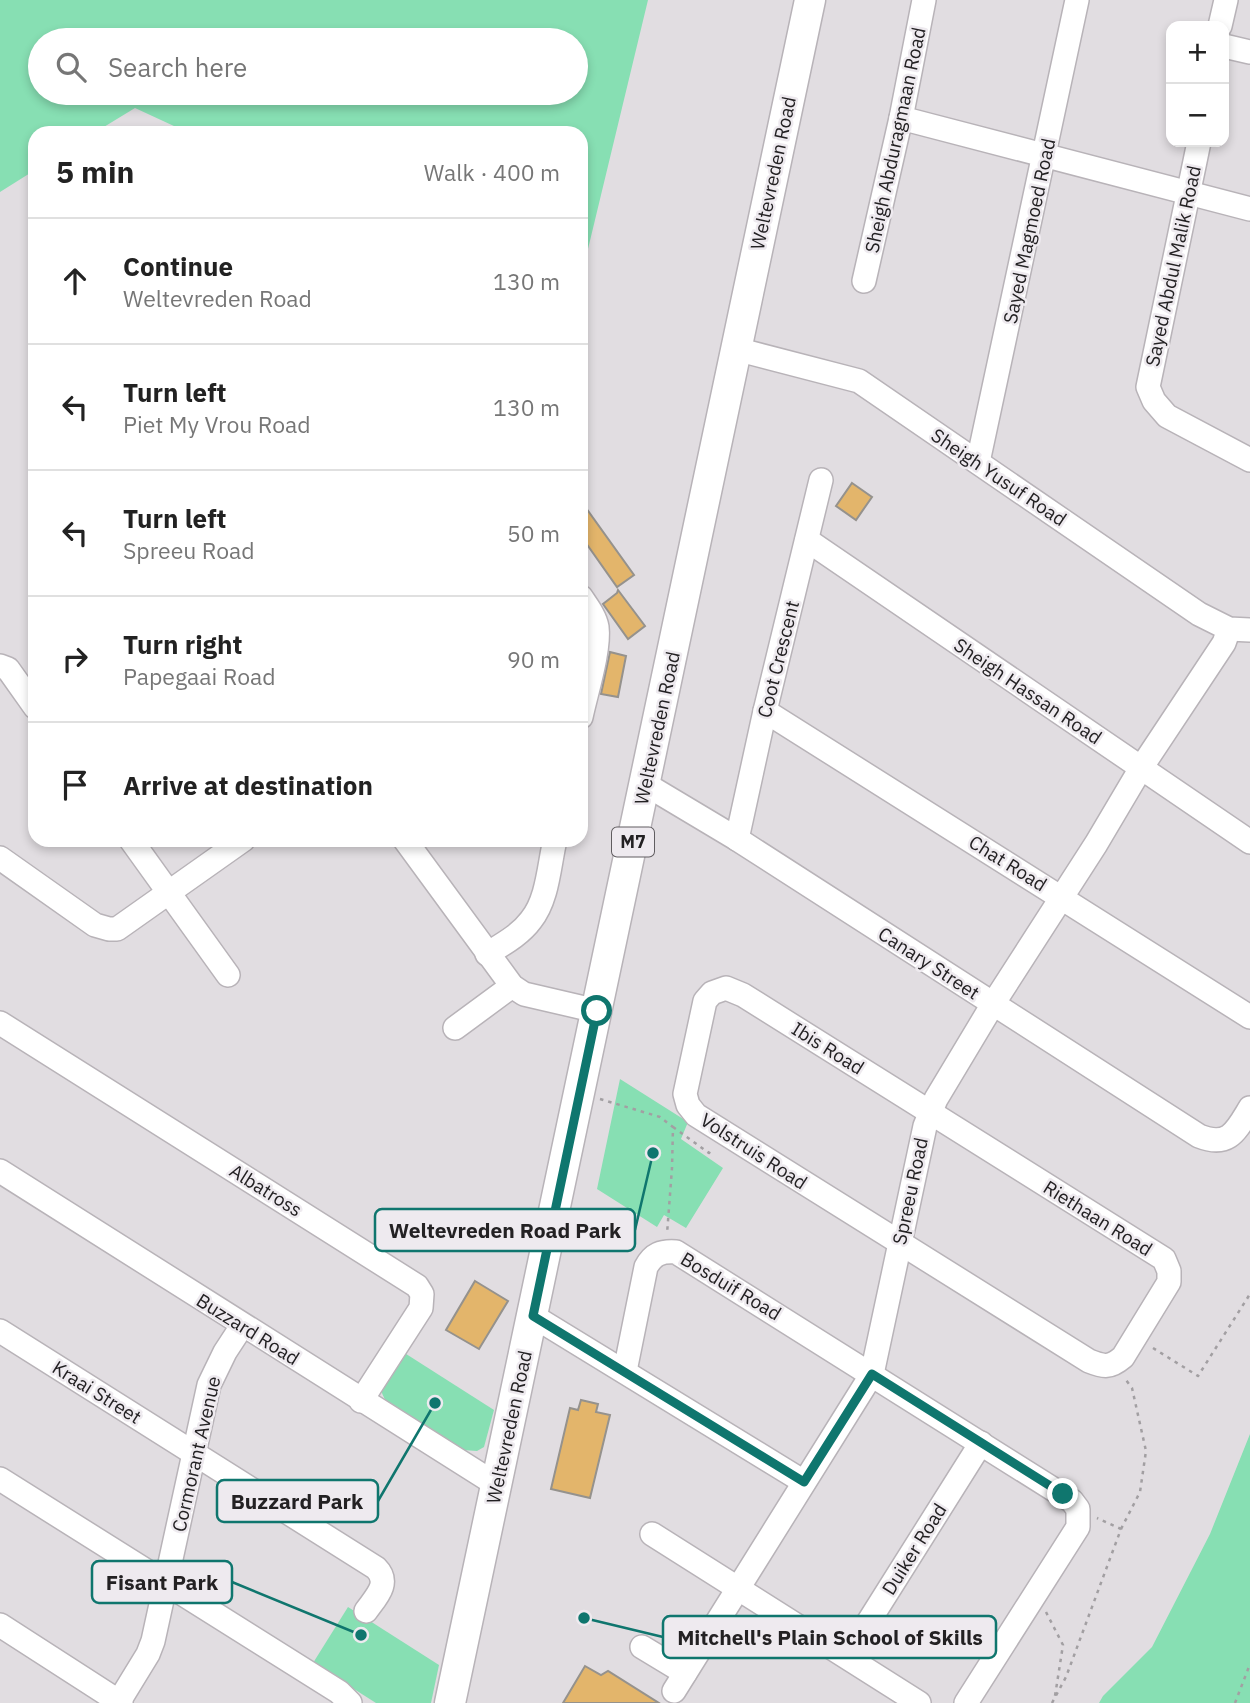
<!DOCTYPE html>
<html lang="en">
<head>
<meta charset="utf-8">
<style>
  :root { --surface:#fff; --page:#f2f2f2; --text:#222; --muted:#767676; --line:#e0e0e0 }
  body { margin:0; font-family:"IBM Plex Sans",sans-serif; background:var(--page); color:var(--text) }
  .controls { position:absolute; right:21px; top:21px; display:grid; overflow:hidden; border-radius:14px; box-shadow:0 4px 10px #0003 }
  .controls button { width:63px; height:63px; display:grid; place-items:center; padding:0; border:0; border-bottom:2px solid var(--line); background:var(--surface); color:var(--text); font:35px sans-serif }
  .stop { position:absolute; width:21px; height:21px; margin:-16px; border:5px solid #0f766e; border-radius:50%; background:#fff }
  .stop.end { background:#0f766e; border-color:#fff; box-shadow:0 2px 7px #0008 }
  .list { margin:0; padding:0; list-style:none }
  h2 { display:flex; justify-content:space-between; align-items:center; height:91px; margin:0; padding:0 28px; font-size:30px }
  h2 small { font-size:23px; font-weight:400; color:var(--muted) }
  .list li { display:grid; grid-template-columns:46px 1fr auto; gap:21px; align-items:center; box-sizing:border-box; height:126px; padding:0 28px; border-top:2px solid var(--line) }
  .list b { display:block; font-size:26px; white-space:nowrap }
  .list p { margin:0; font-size:23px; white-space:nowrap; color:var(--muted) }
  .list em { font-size:23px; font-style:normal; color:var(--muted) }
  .icon { flex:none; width:38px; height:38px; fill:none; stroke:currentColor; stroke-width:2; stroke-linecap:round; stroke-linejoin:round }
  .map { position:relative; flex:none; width:1250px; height:1703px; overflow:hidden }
  .search { position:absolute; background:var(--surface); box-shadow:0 4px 10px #0003; left:28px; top:28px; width:560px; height:77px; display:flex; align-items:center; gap:18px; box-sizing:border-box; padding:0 24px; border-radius:38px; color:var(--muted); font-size:26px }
  .panel { position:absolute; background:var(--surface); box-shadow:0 4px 10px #0003; left:28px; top:126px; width:560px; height:721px; border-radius:21px }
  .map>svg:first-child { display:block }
</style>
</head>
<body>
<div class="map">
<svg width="1250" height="1703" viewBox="0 0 1250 1703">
  <rect width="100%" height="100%" fill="#e1dde1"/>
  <g fill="#87dfb3" fill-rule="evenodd">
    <path d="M 0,0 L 648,0 L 581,278 L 581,133 L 189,133 L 135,108 L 94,133 L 35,133 L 35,170 L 0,192 ZM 576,40 L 576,93 L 40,93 L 40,40 Z"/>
    <polygon points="620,1079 688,1122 681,1139 723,1168 686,1228 664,1215 657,1227 597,1189"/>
    <polygon points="403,1352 494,1410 484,1447 477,1451 463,1450 386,1402 381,1391"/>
    <polygon points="1250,1434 1250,1703 1099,1703 1103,1696 1152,1647 1210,1534"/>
    <polygon points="348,1607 439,1665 431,1703 376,1703 313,1663"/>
  </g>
  <g fill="#e3b56b" stroke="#95928d" stroke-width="2">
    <polygon points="852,483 872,497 856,520 836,506"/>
    <polygon points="581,501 634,575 617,587 581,536"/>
    <polygon points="618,590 645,626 628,639 603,604 617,593"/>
    <polygon points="610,652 626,656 618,697 601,694"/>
    <polygon points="475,1281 508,1301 479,1349 446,1330"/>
    <polygon points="581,1400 598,1404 596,1412 610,1415 590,1498 551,1489 570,1408 578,1410"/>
    <polygon points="585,1666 601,1675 608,1671 659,1703 563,1703"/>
  </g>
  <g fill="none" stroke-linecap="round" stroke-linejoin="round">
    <g stroke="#b8b3b8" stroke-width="26">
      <g id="minor">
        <polyline points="1220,26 1226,0"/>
        <polyline points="1224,46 1250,52"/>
        <polyline points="901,118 1250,209"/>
        <polyline points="1199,142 1148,387 1154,401 1167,416 1250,460"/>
        <polyline points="864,281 901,118 924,0"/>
        <polyline points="736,349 859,381 1199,614 1229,629 1250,630"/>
        <polyline points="978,462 1077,0"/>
        <polyline points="807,540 1250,842"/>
        <path d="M 581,597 C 587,606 595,616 597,627 C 600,650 586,693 581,717"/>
        <polyline points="0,666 8,669 35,707"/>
        <polyline points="765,711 1250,1017"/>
        <path d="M 645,784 L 737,839 L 1199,1136 C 1229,1148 1236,1131 1250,1108"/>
        <polyline points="737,839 765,711 821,480"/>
        <polyline points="131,840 228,975"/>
        <polyline points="405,840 512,986 524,994 597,1011"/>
        <polyline points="0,858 95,925 109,929 117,929 243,840"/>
        <path d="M 487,954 C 503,944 520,935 531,920 C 548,899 549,865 555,840"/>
        <path d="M 726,988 L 743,995 L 1164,1259 L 1169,1271 L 1169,1282 L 1123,1357 C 1110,1368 1104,1367 1089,1361 L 696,1115 L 688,1105 L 685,1094 L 705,1001 L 712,993 Z"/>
        <polyline points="0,1023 417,1286 422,1294 421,1308 361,1401"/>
        <polyline points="455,1028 512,986"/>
        <polyline points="0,1171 497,1485"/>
        <polyline points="533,1316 804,1482"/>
        <path d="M 0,1331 L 376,1568 C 391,1583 376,1597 366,1611"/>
        <path d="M 625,1371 L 646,1267 C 653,1254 661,1251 676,1252 L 1072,1501 L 1078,1509 L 1078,1527 L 966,1703"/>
        <polyline points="0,1479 339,1692 350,1703"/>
        <polyline points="652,1534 919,1703"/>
        <polyline points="0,1625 121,1703"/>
        <polyline points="642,1647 685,1673"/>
        <polyline points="847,1656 981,1443"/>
        <polyline points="674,1691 872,1374 925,1126 936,1099 993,1004 1096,844 1141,768 1224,643 1229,629"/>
        <polyline points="118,1703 148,1654 153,1641 209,1385 225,1352 242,1326"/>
      </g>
    </g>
    <g stroke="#b8b3b8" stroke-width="33">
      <polyline id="major" points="450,1703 810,0"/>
    </g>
    <g stroke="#a29fa2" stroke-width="2.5" stroke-dasharray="3.5 5" stroke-linecap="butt">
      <polyline points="600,1099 660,1117 673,1127 672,1168 667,1234"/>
      <polyline points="673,1127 709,1153 712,1148"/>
      <polyline points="1153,1348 1198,1376 1250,1294"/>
      <polyline points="1121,1529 1140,1492 1146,1451 1132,1388 1126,1380"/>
      <polyline points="1046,1612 1063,1645 1055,1696"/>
      <polyline points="1052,1703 1066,1677 1121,1529 1097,1518"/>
      <polyline points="1235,1703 1250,1664"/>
    </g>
    <use href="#minor" stroke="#fff" stroke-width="23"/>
    <use href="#major" stroke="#fff" stroke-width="30"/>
  </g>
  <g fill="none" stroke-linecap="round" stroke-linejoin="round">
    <polyline stroke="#0f766e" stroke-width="9" points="597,1011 533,1316 804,1482 872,1374 1063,1494"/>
  </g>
  <g text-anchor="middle" stroke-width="5" stroke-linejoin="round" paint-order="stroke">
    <rect fill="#eeeaef" stroke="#605d60" stroke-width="2" x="612" y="827.5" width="42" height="29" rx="5"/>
    <g font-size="18" font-weight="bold" fill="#232123">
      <text x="633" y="848">M7</text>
    </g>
    <g font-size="19" fill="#232123" stroke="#eeeaef">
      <text transform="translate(895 140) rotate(-78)" y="7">Sheigh Abduragmaan Road</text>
      <text transform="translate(773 173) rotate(-78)" y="7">Weltevreden Road</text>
      <text transform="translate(1029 231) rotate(-78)" y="7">Sayed Magmoed Road</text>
      <text transform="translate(1173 266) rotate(-78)" y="7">Sayed Abdul Malik Road</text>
      <text transform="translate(999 477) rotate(34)" y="7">Sheigh Yusuf Road</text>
      <text transform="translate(778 659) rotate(-76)" y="7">Coot Crescent</text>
      <text transform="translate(1028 691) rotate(34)" y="7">Sheigh Hassan Road</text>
      <text transform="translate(657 728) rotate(-78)" y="7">Weltevreden Road</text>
      <text transform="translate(1008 863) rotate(32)" y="7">Chat Road</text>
      <text transform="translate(929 963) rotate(33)" y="7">Canary Street</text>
      <text transform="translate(828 1048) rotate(32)" y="7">Ibis Road</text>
      <text transform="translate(754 1151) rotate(33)" y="7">Volstruis Road</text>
      <text transform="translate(266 1190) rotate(32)" y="7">Albatross</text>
      <text transform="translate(910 1191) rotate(-78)" y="7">Spreeu Road</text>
      <text transform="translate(1098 1218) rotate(32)" y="7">Riethaan Road</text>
      <text transform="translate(731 1286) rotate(31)" y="7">Bosduif Road</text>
      <text transform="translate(248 1329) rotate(32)" y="7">Buzzard Road</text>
      <text transform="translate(97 1392) rotate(32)" y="7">Kraai Street</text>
      <text transform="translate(509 1427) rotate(-78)" y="7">Weltevreden Road</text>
      <text transform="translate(196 1454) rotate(-77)" y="7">Cormorant Avenue</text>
      <text transform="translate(914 1549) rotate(-58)" y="7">Duiker Road</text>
    </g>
  </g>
  <path fill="none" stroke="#0f766e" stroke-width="2.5" d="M653 1153L635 1230M435 1403L378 1501M361 1635L232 1582M584 1618L663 1637"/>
  <g fill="#0f766e" stroke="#eeeaef" stroke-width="2.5">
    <circle cx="653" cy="1153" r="7"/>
    <circle cx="435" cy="1403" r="7"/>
    <circle cx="361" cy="1635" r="7"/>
    <circle cx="584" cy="1618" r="7"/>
  </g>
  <g fill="#eeeaef" stroke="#0f766e" stroke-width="2.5">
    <rect x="375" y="1209" width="260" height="42" rx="7"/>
    <rect x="217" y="1480" width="161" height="42" rx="7"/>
    <rect x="92" y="1561" width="140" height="42" rx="7"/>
    <rect x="663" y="1616" width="333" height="42" rx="7"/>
  </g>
  <g font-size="21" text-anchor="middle" font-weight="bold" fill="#232123">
    <text x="505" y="1238">Weltevreden Road Park</text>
    <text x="297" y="1509">Buzzard Park</text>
    <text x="162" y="1590">Fisant Park</text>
    <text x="830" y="1645">Mitchell's Plain School of Skills</text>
  </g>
</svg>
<div class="controls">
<button>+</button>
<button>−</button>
</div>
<div class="stop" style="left:597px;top:1011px"></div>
<div class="stop end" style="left:1063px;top:1494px"></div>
<div class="search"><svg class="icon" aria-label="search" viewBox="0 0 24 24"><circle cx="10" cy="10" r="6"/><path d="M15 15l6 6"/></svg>Search here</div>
<section class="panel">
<h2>5 min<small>Walk · 400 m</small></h2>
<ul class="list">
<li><svg class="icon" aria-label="ahead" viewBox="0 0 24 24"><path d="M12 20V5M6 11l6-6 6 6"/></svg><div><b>Continue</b><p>Weltevreden Road</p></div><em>130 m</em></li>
<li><svg class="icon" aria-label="left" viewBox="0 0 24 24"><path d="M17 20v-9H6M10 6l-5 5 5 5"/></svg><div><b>Turn left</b><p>Piet My Vrou Road</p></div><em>130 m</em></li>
<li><svg class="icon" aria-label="left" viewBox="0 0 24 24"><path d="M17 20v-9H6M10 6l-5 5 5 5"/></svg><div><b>Turn left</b><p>Spreeu Road</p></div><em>50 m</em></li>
<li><svg class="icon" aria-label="right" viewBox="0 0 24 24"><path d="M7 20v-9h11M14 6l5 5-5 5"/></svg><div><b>Turn right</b><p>Papegaai Road</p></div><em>90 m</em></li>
<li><svg class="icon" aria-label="arrive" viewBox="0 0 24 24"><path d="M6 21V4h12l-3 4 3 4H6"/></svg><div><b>Arrive at destination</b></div></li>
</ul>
</section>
</div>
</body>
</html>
